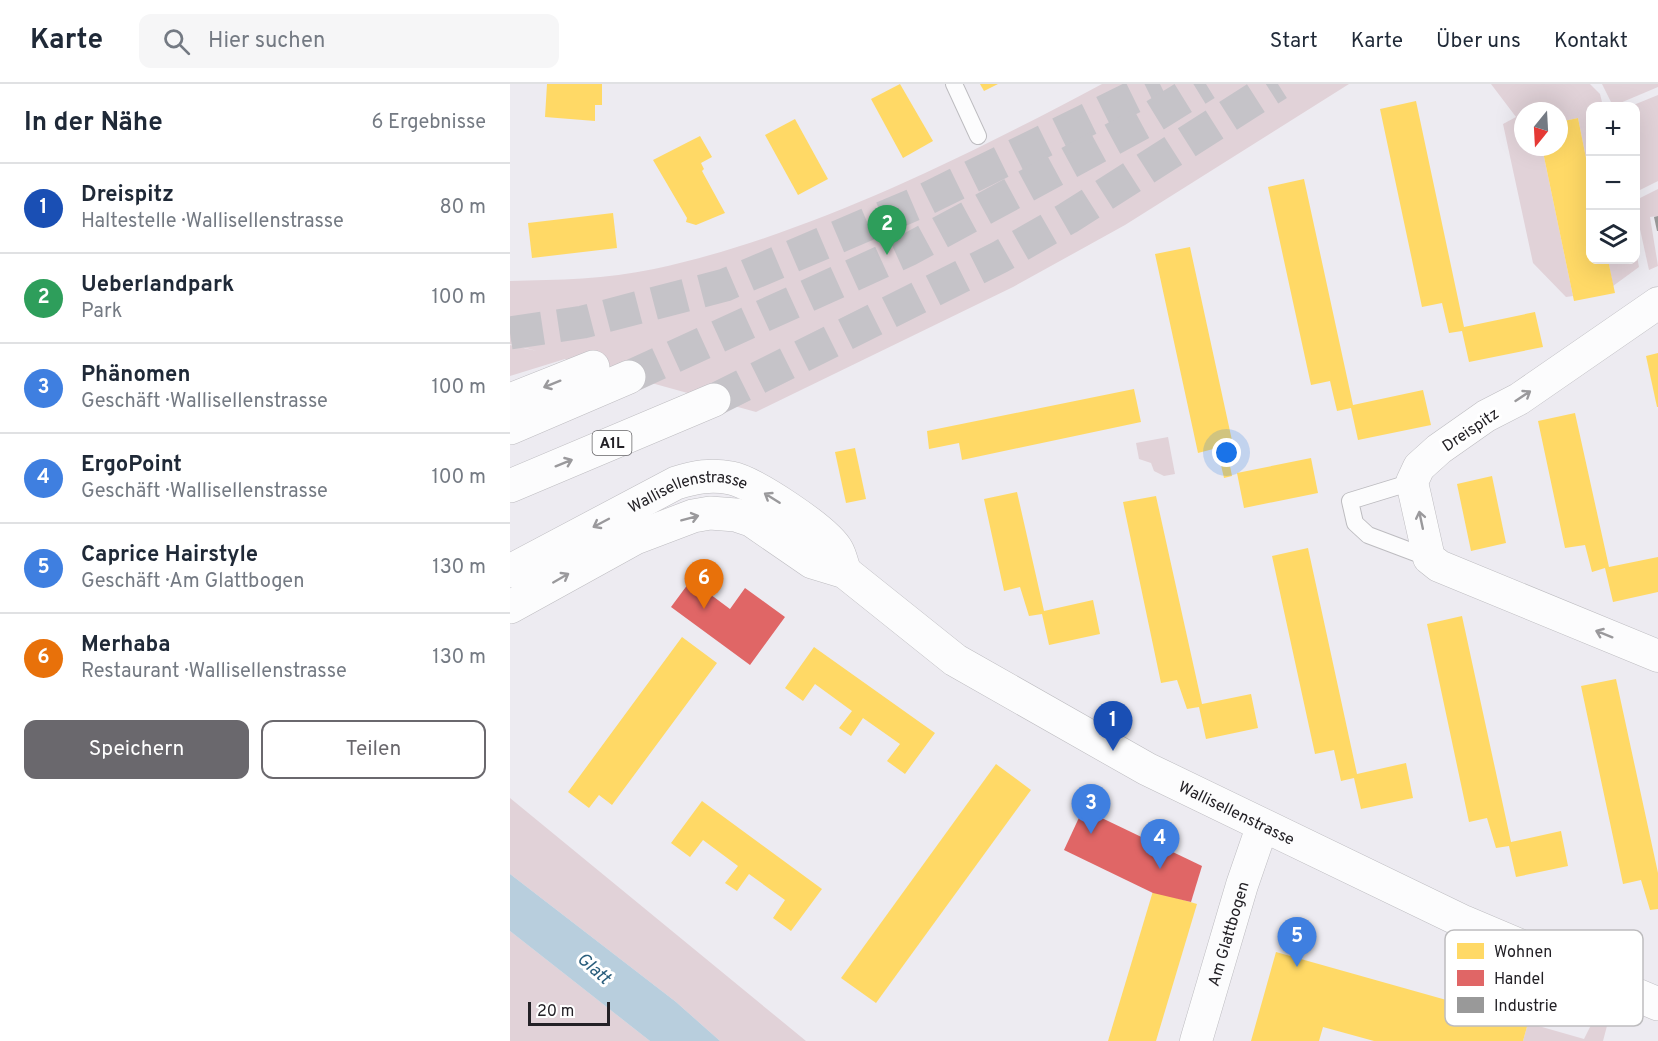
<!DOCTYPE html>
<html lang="de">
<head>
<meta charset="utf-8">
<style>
  :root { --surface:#fff; --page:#f6f6f7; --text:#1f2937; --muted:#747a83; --line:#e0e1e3; --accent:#6a686d }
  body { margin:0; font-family:Overpass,sans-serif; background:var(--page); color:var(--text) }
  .controls { position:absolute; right:18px; top:18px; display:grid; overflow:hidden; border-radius:12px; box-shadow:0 6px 24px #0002 }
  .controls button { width:54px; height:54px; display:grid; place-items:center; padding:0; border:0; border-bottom:2px solid var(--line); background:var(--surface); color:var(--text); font:30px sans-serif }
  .compass { position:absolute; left:1004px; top:18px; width:54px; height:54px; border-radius:50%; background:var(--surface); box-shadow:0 6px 24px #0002; rotate:198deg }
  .scale { position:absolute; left:18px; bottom:15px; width:82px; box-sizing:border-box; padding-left:6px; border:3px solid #232126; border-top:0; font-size:16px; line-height:21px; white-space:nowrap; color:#232126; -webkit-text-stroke:4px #fff; paint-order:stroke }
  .you { position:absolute; left:717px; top:369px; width:21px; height:21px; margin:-15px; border:4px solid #fff; border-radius:50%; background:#1a73e8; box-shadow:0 0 0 9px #1a73e833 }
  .badge { display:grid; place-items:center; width:39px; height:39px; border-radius:50%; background:var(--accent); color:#fff; font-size:20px; font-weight:700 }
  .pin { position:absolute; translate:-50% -50px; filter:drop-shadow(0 2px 3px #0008) }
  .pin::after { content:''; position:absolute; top:32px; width:21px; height:18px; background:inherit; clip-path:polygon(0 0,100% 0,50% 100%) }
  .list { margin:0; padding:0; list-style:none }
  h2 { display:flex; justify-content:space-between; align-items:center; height:78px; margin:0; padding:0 24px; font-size:26px }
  h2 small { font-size:20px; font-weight:400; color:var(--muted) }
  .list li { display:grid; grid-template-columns:39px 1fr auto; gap:18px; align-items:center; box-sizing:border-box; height:90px; padding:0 24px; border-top:2px solid var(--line) }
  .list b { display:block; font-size:22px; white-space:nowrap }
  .list p { margin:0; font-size:20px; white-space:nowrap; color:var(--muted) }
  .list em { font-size:20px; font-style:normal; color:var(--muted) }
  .actions { display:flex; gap:12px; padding:18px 24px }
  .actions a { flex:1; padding:14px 0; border:2px solid var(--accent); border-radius:12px; text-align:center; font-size:21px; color:var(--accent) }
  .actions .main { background:var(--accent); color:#fff }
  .icon { flex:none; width:33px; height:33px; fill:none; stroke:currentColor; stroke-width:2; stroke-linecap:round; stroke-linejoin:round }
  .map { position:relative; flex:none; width:1148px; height:957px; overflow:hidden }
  header { display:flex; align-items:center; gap:36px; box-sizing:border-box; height:84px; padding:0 30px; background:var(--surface); border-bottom:2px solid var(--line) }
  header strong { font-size:28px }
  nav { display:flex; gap:33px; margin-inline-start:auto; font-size:21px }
  .search { width:420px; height:54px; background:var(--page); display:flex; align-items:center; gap:15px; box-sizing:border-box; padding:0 21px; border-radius:12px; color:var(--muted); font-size:22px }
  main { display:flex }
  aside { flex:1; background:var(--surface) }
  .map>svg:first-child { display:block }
</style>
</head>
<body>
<header>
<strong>Karte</strong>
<div class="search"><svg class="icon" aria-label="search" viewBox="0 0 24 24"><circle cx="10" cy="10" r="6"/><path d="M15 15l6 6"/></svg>Hier suchen</div>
<nav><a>Start</a><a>Karte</a><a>Über uns</a><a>Kontakt</a></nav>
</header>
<main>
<aside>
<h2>In der Nähe<small>6 Ergebnisse</small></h2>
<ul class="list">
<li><span class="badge" style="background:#1a4fb4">1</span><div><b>Dreispitz</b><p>Haltestelle · Wallisellenstrasse</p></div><em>80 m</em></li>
<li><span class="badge" style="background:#2e9e5b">2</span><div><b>Ueberlandpark</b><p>Park</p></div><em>100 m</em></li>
<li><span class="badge" style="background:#3f7fe0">3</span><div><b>Phänomen</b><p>Geschäft · Wallisellenstrasse</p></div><em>100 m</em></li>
<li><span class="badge" style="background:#3f7fe0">4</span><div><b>ErgoPoint</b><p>Geschäft · Wallisellenstrasse</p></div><em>100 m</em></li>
<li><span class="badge" style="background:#3f7fe0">5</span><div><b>Caprice Hairstyle</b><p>Geschäft · Am Glattbogen</p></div><em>130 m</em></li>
<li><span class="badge" style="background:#e8710a">6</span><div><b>Merhaba</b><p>Restaurant · Wallisellenstrasse</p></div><em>130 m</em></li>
</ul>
<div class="actions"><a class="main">Speichern</a><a>Teilen</a></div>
</aside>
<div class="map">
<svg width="1148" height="957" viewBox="0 0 1148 957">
  <rect width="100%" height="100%" fill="#edebf1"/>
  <g fill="#e1d2d8">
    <path d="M 592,0 L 839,0 L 615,141 L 503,203 L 246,328 L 55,275 L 0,292 L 0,261 L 27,267 L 0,260 L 0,197 C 48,196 97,195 144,185 C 297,152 455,73 592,0 Z"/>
    <polygon points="981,0 1080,0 1090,10 1093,22 1080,22 1080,94 1068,34 1049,38 1049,27 1013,27 1013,63 1032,63 1063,212 1056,213 1023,179 993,40 1006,33"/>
    <polygon points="1092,0 1148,0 1148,3 1103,22"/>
    <polygon points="1148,11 1148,97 1126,108 1126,22 1121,22"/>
    <polygon points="1148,105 1148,132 1140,133 1148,182 1139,186 1126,127 1126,116"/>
    <polygon points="1126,167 1129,183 1103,202 1098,176 1126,176"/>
    <polygon points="658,353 665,390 654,392 644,387 641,379 629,375 626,359"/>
    <polygon points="0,714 296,957 210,957 166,918 0,790"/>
    <polygon points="0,847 140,957 0,957"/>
    <polygon points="1085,933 1098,938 1093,957 1013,957 1018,939 1074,955"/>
  </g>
  <polygon fill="#b8cedd" points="0,790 166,918 210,957 140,957 0,847"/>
  <g fill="#ffd966">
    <polygon points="37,0 92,0 92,21 85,21 85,37 35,33"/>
    <polygon points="390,0 423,57 393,74 361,15"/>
    <polygon points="470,0 488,0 474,7"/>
    <polygon points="906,17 954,243 1025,228 1033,263 959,278 952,247 939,249 932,219 912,223 870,25"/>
    <polygon points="1068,34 1080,94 1080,176 1098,176 1105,209 1064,217 1032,63 1049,63 1049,38"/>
    <polygon points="285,35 318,95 288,111 255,51"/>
    <polygon points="190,52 202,73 191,79 194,85 192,87 215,129 186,141 176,138 177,134 143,76"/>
    <polygon points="794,95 843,321 913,306 921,341 848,356 841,324 827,327 820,297 801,301 758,103"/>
    <polygon points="103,129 107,164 22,174 18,139"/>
    <polygon points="680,163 723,361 716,362 722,392 714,394 707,364 688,369 645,170"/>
    <polygon points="1148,269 1148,323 1147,323 1136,272"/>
    <polygon points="624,305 631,338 452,376 449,359 419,365 417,347"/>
    <polygon points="1065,329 1099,483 1148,473 1148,508 1103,518 1095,484 1082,488 1075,461 1055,464 1028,337"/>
    <polygon points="345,364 356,415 336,419 325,368"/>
    <polygon points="801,374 808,409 734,424 727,389"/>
    <polygon points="982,392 996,459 961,467 947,400"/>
    <polygon points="507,408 534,527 583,516 590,550 539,561 532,530 519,532 510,503 494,507 474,415"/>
    <polygon points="646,412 692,620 741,610 748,644 696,655 689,623 677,625 667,596 651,599 613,418"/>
    <polygon points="798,464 847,690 896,679 903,714 851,725 844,694 831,697 824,666 805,670 762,472"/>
    <polygon points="952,532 1001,758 1051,747 1058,782 1006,793 999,762 986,764 977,734 959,738 917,540"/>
    <polygon points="172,553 207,579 102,721 89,711 79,724 58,708"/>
    <polygon points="304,563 425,649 395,690 377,677 390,660 353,634 341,652 329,644 342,627 305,600 293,617 275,604"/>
    <polygon points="1106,595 1148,789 1148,825 1140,826 1131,796 1113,800 1071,602"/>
    <polygon points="486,680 521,706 366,919 331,894"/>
    <polygon points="192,717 312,805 281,847 263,834 275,816 239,790 227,807 215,799 228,782 193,756 180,773 161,759"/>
    <polygon points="643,807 687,820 646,957 598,957"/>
    <polygon points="766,868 1018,939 1013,957 864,957 813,943 809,957 741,957"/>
  </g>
  <g fill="#e06666">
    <polygon points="181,496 220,525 235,504 275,533 240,581 161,523"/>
    <polygon points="573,725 692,782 681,818 643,809 554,766"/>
  </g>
  <polygon fill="#999" points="1148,132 1148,147 1147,147 1144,133"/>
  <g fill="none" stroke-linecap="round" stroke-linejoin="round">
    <g stroke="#c5c3c8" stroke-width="33" stroke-dasharray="33 16" stroke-linecap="butt">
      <polyline points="0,249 73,238 215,201 412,117 650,0"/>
      <polyline points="119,293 398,166 636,37 696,0"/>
      <polyline points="204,316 490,173 558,134 768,0"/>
    </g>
    <g stroke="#bdbcc0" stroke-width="18">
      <g id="lane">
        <polyline points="444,0 468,52"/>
        <polyline points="902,398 840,417 845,439 858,451 919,474"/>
      </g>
    </g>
    <g stroke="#bdbcc0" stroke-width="33">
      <g id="street">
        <polyline points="1148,219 1009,315 976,332 929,365 909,383 902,398 919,474 929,482 1148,572"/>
        <path id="s1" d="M 686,957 L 732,801 L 752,743"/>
      </g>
    </g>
    <g stroke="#bdbcc0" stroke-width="34">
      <g id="secondary">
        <path id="s2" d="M 0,487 L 166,399 C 185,393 201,390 221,394 C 243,398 316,446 327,466 C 331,473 332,481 335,488"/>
        <path id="s3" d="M 0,523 L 125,454 L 183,432 L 200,429 L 226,431 L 241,436 L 302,478 L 335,488 L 445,576 L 637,685 L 954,838 L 1148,920"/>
      </g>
    </g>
    <g stroke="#bdbcc0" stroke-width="34">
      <g id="highway">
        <polyline points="0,316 83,283"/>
        <polyline points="0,344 119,293"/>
        <polyline points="0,402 204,316"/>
      </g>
    </g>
    <use href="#lane" stroke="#fcfcfd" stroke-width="16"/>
    <use href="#street" stroke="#fcfcfd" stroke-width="32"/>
    <use href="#secondary" stroke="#fcfcfd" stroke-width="33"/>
    <use href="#highway" stroke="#fcfcfd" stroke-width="33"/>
  </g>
  <defs><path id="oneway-shaft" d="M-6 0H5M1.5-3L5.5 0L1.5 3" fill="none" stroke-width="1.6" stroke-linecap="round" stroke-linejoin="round" transform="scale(1.5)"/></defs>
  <g stroke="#9a999c">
    <use href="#oneway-shaft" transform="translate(42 300) rotate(158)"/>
    <use href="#oneway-shaft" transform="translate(1013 312) rotate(-33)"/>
    <use href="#oneway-shaft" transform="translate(54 379) rotate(-22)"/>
    <use href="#oneway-shaft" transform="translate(262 414) rotate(-148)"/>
    <use href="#oneway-shaft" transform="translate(180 434) rotate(-15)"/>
    <use href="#oneway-shaft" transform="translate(911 436) rotate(-102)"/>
    <use href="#oneway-shaft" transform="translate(91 439) rotate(152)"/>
    <use href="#oneway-shaft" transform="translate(51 494) rotate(-30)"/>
    <use href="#oneway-shaft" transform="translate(1094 550) rotate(-158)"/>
  </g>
  <g text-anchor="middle" stroke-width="6" stroke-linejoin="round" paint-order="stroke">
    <rect fill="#fff" stroke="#656467" stroke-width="1.5" x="82.5" y="347" width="39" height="24" rx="4.5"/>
    <g font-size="15" font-weight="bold" fill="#232126">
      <text x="102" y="364">A1L</text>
    </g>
    <g font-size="16" fill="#232126" stroke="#fff">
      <text transform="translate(960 345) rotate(-34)" y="6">Dreispitz</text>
      <text dy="6" stroke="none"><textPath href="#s2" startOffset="198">Wallisellenstrasse</textPath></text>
      <text dy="6" stroke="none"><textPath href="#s3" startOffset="834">Wallisellenstrasse</textPath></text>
      <text dy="6" stroke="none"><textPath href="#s1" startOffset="112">Am Glattbogen</textPath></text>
    </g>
    <g font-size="18" font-style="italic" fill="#2a5e7c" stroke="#fff">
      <text transform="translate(84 884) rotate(41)" y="6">Glatt</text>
    </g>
  </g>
  <rect x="935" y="846" width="198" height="96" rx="9" fill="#fff" stroke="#bdbcbe" stroke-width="1.5"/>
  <rect x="947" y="859" width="27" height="16" fill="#ffd966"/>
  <rect x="947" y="886" width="27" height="16" fill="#e06666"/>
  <rect x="947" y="913" width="27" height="16" fill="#999"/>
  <g font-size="16" fill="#232126">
    <text x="984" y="873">Wohnen</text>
    <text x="984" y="900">Handel</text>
    <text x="984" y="927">Industrie</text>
  </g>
</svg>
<div class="controls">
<button>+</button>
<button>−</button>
<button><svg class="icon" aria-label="layers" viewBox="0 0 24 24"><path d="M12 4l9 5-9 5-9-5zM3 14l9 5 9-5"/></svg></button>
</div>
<svg class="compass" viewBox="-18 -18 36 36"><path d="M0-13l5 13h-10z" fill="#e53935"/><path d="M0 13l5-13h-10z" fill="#747a83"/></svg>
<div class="scale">20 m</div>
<div class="you"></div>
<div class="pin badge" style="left:603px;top:667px;background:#1a4fb4">1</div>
<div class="pin badge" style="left:377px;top:171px;background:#2e9e5b">2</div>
<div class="pin badge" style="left:581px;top:750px;background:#3f7fe0">3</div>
<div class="pin badge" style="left:650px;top:785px;background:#3f7fe0">4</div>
<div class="pin badge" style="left:787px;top:883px;background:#3f7fe0">5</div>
<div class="pin badge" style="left:194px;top:525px;background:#e8710a">6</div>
</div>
</main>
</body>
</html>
